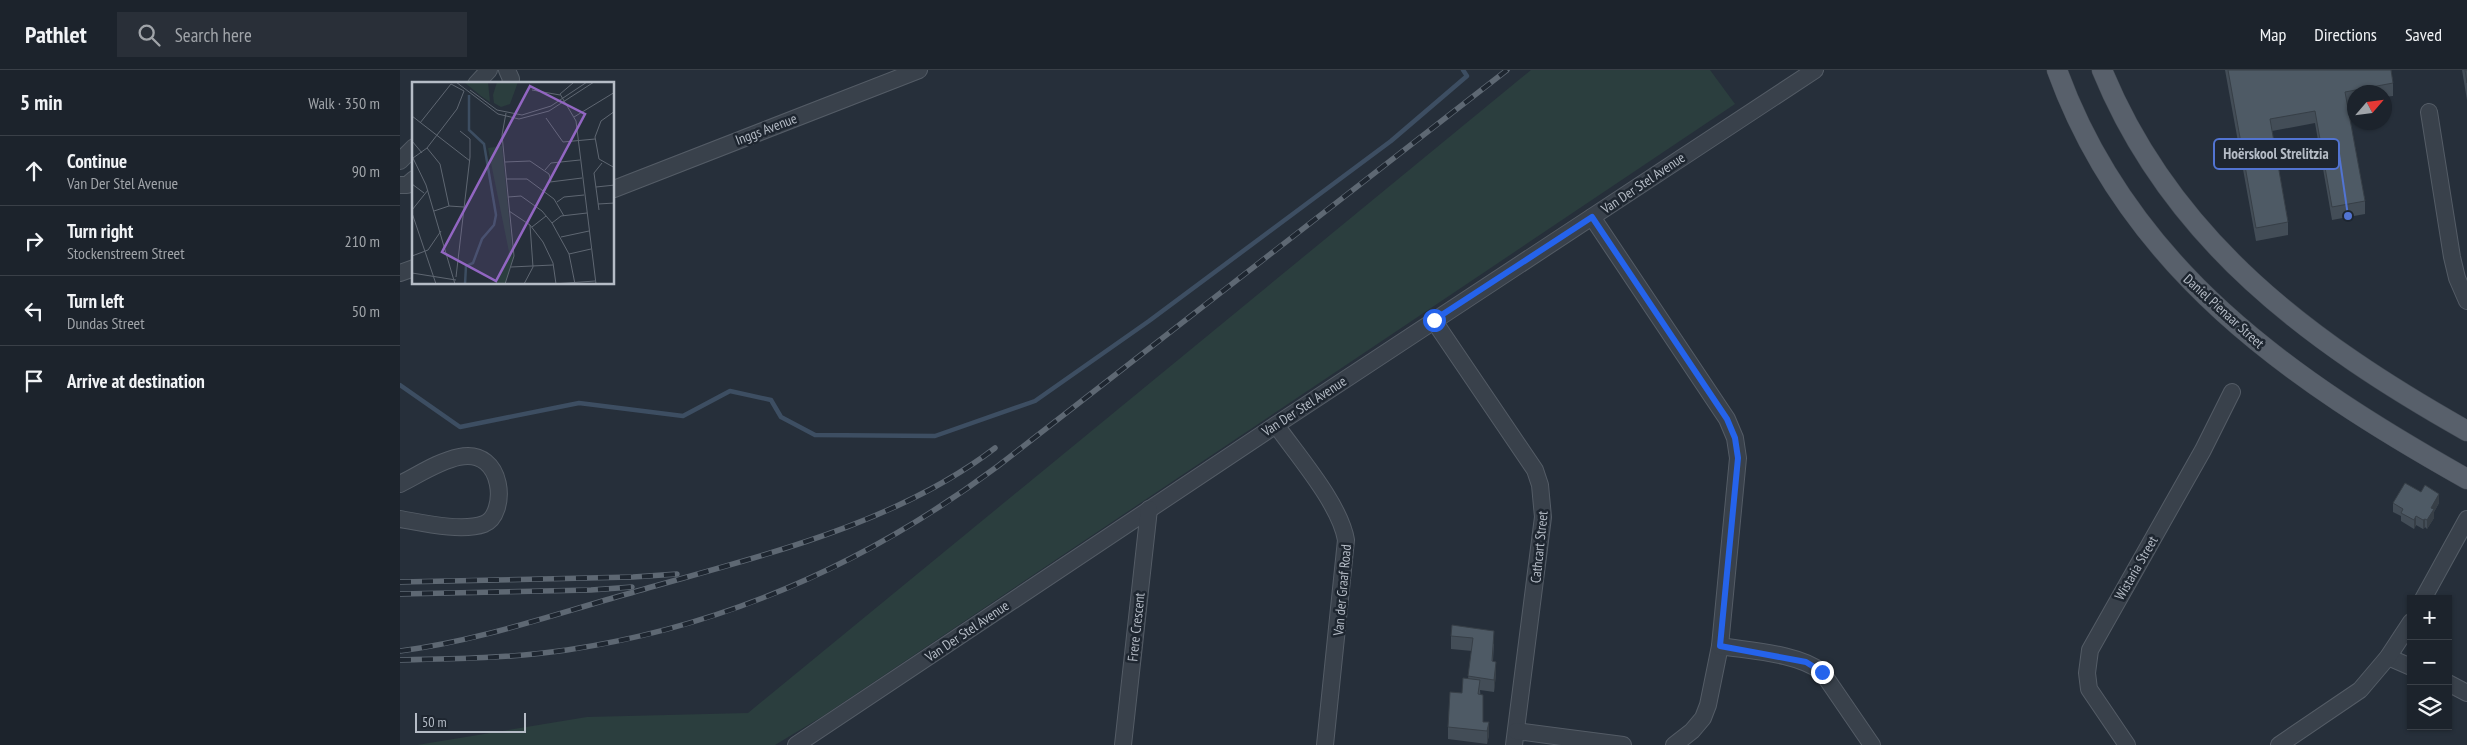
<!DOCTYPE html>
<html lang="en">
<head>
<meta charset="utf-8">
<style>
  :root { --surface:#1c232c; --page:#292f38; --text:#f1f3f6; --muted:#a0a4a9; --line:#3a4048 }
  body { margin:0; font-family:"PT Sans Narrow",sans-serif; background:var(--page); color:var(--text) }
  .controls { position:absolute; right:15px; bottom:15px; display:grid; overflow:hidden; border-radius:0px; box-shadow:0 1px 4px #0004 }
  .controls button { width:45px; height:45px; display:grid; place-items:center; padding:0; border:0; border-bottom:1px solid var(--line); background:var(--surface); color:var(--text); font:25px sans-serif }
  .compass { position:absolute; left:1947px; top:15px; width:45px; height:45px; border-radius:50%; background:var(--surface); box-shadow:0 1px 4px #0004; rotate:62deg }
  .scale { position:absolute; left:15px; bottom:12px; width:111px; box-sizing:border-box; padding-left:5px; border:2px solid #b5bcc6; border-top:0; font-size:14px; line-height:18px; white-space:nowrap; color:#b5bcc6; -webkit-text-stroke:4px #1e2630; paint-order:stroke }
  .stop { position:absolute; width:15px; height:15px; margin:-11px; border:4px solid #2563eb; border-radius:50%; background:#fff }
  .stop.end { background:#2563eb; border-color:#fff; box-shadow:0 1px 5px #0008 }
  .list { margin:0; padding:0; list-style:none }
  h2 { display:flex; justify-content:space-between; align-items:center; height:65px; margin:0; padding:0 20px; font-size:21px }
  h2 small { font-size:16px; font-weight:400; color:var(--muted) }
  .list li { display:grid; grid-template-columns:32px 1fr auto; gap:15px; align-items:center; box-sizing:border-box; height:70px; padding:0 20px; border-top:1px solid var(--line) }
  .list b { display:block; font-size:19px; white-space:nowrap }
  .list p { margin:0; font-size:16px; white-space:nowrap; color:var(--muted) }
  .list em { font-size:16px; font-style:normal; color:var(--muted) }
  .icon { flex:none; width:28px; height:28px; fill:none; stroke:currentColor; stroke-width:2; stroke-linecap:round; stroke-linejoin:round }
  .map { position:relative; flex:none; width:2067px; height:675px; overflow:hidden }
  header { display:flex; align-items:center; gap:30px; box-sizing:border-box; height:70px; padding:0 25px; background:var(--surface); border-bottom:1px solid var(--line) }
  header strong { font-size:24px }
  nav { display:flex; gap:28px; margin-inline-start:auto; font-size:18px }
  .search { width:350px; height:45px; background:var(--page); display:flex; align-items:center; gap:12px; box-sizing:border-box; padding:0 18px; border-radius:0px; color:var(--muted); font-size:19px }
  main { display:flex }
  aside { flex:1; background:var(--surface) }
  .map>svg:first-child { display:block }
</style>
</head>
<body>
<header>
<strong>Pathlet</strong>
<div class="search"><svg class="icon" aria-label="search" viewBox="0 0 24 24"><circle cx="10" cy="10" r="6"/><path d="M15 15l6 6"/></svg>Search here</div>
<nav><a>Map</a><a>Directions</a><a>Saved</a></nav>
</header>
<main>
<aside>
<h2>5 min<small>Walk · 350 m</small></h2>
<ul class="list">
<li><svg class="icon" aria-label="ahead" viewBox="0 0 24 24"><path d="M12 20V5M6 11l6-6 6 6"/></svg><div><b>Continue</b><p>Van Der Stel Avenue</p></div><em>90 m</em></li>
<li><svg class="icon" aria-label="right" viewBox="0 0 24 24"><path d="M7 20v-9h11M14 6l5 5-5 5"/></svg><div><b>Turn right</b><p>Stockenstreem Street</p></div><em>210 m</em></li>
<li><svg class="icon" aria-label="left" viewBox="0 0 24 24"><path d="M17 20v-9H6M10 6l-5 5 5 5"/></svg><div><b>Turn left</b><p>Dundas Street</p></div><em>50 m</em></li>
<li><svg class="icon" aria-label="arrive" viewBox="0 0 24 24"><path d="M6 21V4h12l-3 4 3 4H6"/></svg><div><b>Arrive at destination</b></div></li>
</ul>
</aside>
<div class="map">
<svg width="2067" height="675" viewBox="0 0 2067 675">
  <rect width="100%" height="100%" fill="#262f3a"/>
  <polygon fill="#2b3e3e" points="1131,0 1310,0 1335,34 423,646 375,675 17,675 187,647 348,643"/>
  <g fill="none" stroke-linecap="round" stroke-linejoin="round">
    <polyline stroke="#3d4e62" stroke-width="4.5" points="0,315 60,357 179,333 283,346 330,321 371,330 381,347 415,365 535,366 635,331 749,251 991,71 1067,6 1063,0"/>
    <g stroke="#545c66" stroke-width="18">
      <g id="minor">
        <polyline points="107,0 111,9 110,14"/>
        <polyline points="76,14 89,0"/>
        <polyline points="2029,42 2052,187 2057,208 2067,231"/>
        <polyline points="0,91 14,77"/>
        <polyline points="0,115 7,115 14,109"/>
        <polyline points="214,119 519,0"/>
        <polyline points="1192,147 1327,349 1335,368 1338,388 1320,576 1308,635 1303,648 1292,661 1274,675"/>
        <polyline points="0,203 14,198"/>
        <polyline points="1034,251 1135,400 1140,415 1143,447 1114,675"/>
        <path d="M 876,355 C 897,385 940,434 946,470 L 925,675"/>
        <path d="M 0,414 C 18,405 39,391 59,387 C 105,377 108,445 84,454 C 62,462 23,453 0,449"/>
        <polyline points="2023,529 2067,449"/>
        <path d="M 1320,576 C 1350,581 1398,583 1422,602 L 1472,675"/>
        <polyline points="1988,587 2011,597"/>
        <polyline points="2048,613 2067,623"/>
        <polyline points="1116,661 1223,675"/>
        <polyline points="396,675 876,355 1415,0"/>
        <polyline points="723,675 749,439"/>
        <polyline points="1727,675 1689,619 1687,603 1690,580 1803,380 1832,322"/>
        <polyline points="1879,675 1960,620 1988,587 2011,552"/>
      </g>
    </g>
    <g stroke="#424a54" stroke-width="21">
      <g id="major">
        <path d="M 1657,0 C 1729,199 1891,310 2067,409"/>
        <path d="M 1702,0 C 1772,171 1911,273 2067,361"/>
      </g>
    </g>
    <use href="#minor" stroke="#39414b" stroke-width="16"/>
    <use href="#major" stroke="#58606b" stroke-width="20"/>
    <g stroke="#5e6873" stroke-width="5.5">
      <g id="rail">
        <polyline points="0,512 233,507 277,504"/>
        <polyline points="0,524 191,520 232,517"/>
        <path d="M 0,581 C 78,571 152,545 227,524 C 351,488 492,457 595,378"/>
        <path d="M 0,590 C 55,589 112,588 167,580 C 327,556 468,493 598,396 L 1107,0"/>
      </g>
    </g>
    <use href="#rail" stroke="#1e2630" stroke-width="4" stroke-dasharray="11" stroke-linecap="butt"/>
  </g>
  <g fill="#434d57">
    <polygon points="1825,0 1991,0 1993,13 1993,26 1984,27 1984,22 1954,22 1954,33 1947,34 1965,131 1965,144 1932,150 1915,53 1872,61 1888,152 1888,165 1856,171"/>
    <polygon points="2062,0 2067,0 2067,30"/>
    <polygon points="1993,433 2039,433 2034,442 2034,448 2027,459 2025,457 2023,459 2016,455 2014,459 2001,451 2001,446 1993,442"/>
    <polygon points="1052,555 1094,574 1093,591 1096,604 1094,622 1080,620 1083,652 1089,665 1087,674 1048,669 1048,657 1068,609 1072,581 1051,579 1051,566"/>
  </g>
  <g fill="#373f47">
    <polygon points="2039,424 2039,433 2034,442 2034,448 2027,459 2027,450 2031,438"/>
    <polygon points="2016,446 2016,455 2014,459 2014,450"/>
    <polygon points="2025,449 2025,457 2023,459 2023,450"/>
    <polygon points="1096,592 1096,604 1094,622 1094,610"/>
    <polygon points="1089,652 1089,665 1087,674 1087,661"/>
  </g>
  <g fill="#4e5a65" stroke="#373f47">
    <polygon points="1828,0 1991,0 1993,13 1945,22 1965,131 1932,137 1915,41 1870,49 1888,152 1856,158"/>
    <polygon points="2065,0 2067,0 2067,13"/>
    <polygon points="2005,413 2021,422 2025,415 2039,424 2031,438 2034,439 2027,450 2025,449 2023,450 2016,446 2014,450 2001,443 2003,439 1993,433"/>
    <polygon points="1052,555 1094,561 1092,591 1096,592 1094,610 1068,606 1073,568 1051,566"/>
    <polygon points="1063,608 1080,610 1078,624 1083,625 1083,652 1089,652 1087,661 1048,657 1050,622 1062,623"/>
  </g>
  <g fill="none" stroke-linecap="round" stroke-linejoin="round">
    <polyline stroke="#2563eb" stroke-width="6" points="1034,250 1192,147 1327,349 1335,368 1338,388 1320,576 1406,592 1422,602"/>
  </g>
  <g text-anchor="middle" stroke-width="5" stroke-linejoin="round" paint-order="stroke">
    <g font-size="14" fill="#b5bcc6" stroke="#1e2630">
      <text transform="translate(366 59) rotate(-21)" y="5">Inggs Avenue</text>
      <text transform="translate(1243 113) rotate(-34)" y="5">Van Der Stel Avenue</text>
      <text transform="translate(1824 241) rotate(42)" y="5">Daniel Pienaar Street</text>
      <text transform="translate(904 336) rotate(-33)" y="5">Van Der Stel Avenue</text>
      <text transform="translate(1139 477) rotate(-84)" y="5">Cathcart Street</text>
      <text transform="translate(1736 498) rotate(-60)" y="5">Wistaria Street</text>
      <text transform="translate(942 520) rotate(-85)" y="5">Van der Graaf Road</text>
      <text transform="translate(736 557) rotate(-84)" y="5">Frere Crescent</text>
      <text transform="translate(567 561) rotate(-34)" y="5">Van Der Stel Avenue</text>
    </g>
  </g>
  <g transform="translate(12 12)">
    <rect width="202" height="202" fill="#262f3a"/>
    <path d="M 52,0 L 76,0 L 78,20 L 69,14 ZM 85,0 L 106,0 L 98,22 L 89,25 L 82,21 L 81,13 ZM 90,64 L 101,176 L 93,202 L 83,202 L 97,170 L 76,66 Z" fill="#2b3e3e"/>
    <path fill="none" stroke="#3d4e62" stroke-width="2.5" d="M 53,202 L 54,184 L 61,181 L 70,157 L 82,143 L 84,133 L 72,62 L 57,48 L 57,13"/>
    <path fill="none" stroke="#5f6772" stroke-width="1" d="M 44,0 L 86,32 L 107,37 L 137,29 L 182,0M 161,1 L 148,12 L 164,39 L 184,202M 58,8 L 85,28 L 110,33 L 139,24 L 175,0M 120,8 L 148,13M 203,29 L 189,39 L 183,55 L 187,77 L 203,86M 0,34 L 58,79M 162,35 L 203,10M 134,36 L 151,60 L 183,57M 0,59 L 10,71M 15,66 L 28,82 L 37,124M 0,74 L 14,103 L 43,202M 1,76 L 15,66 L 45,27 L 52,9 L 39,2 L 8,41M 93,80 L 118,79 L 137,92 L 139,99M 133,88 L 139,81 L 168,78M 94,97 L 115,97 L 142,117 L 152,134M 0,102 L 12,111M 184,105 L 203,103M 131,108 L 138,100 L 170,96M 96,115 L 109,114 L 130,129 L 140,141 L 157,172 L 163,202M 145,120 L 152,115 L 172,113M 186,122 L 203,121M 0,128 L 16,108M 187,128 L 182,91 L 190,81M 22,129 L 37,124 L 52,125M 97,129 L 118,143 L 131,160 L 141,181 L 144,202M 0,131 L 24,202M 140,141 L 149,134 L 175,131M 120,145 L 134,134M 149,155 L 177,149M 157,172 L 179,167M 0,174 L 16,168 L 29,149M 99,185 L 141,183M 0,191 L 44,198M 44,195 L 58,75 L 58,57 L 48,49M 93,202 L 102,174 L 90,53 L 94,31M 112,202 L 121,185 L 118,143M 141,202 L 183,199"/>
    <path fill="#9266c2" fill-opacity="0.15" stroke="#9266c2" stroke-width="2.5" d="M 118,4 L 173,32 L 84,199 L 30,170 Z"/>
    <rect width="202" height="202" fill="none" stroke="#b5bcc6" stroke-width="2.5"/>
  </g>
  <path fill="none" stroke="#5274d2" stroke-width="2" d="M1948 146L1939 84"/>
  <circle fill="#5274d2" stroke="#1e2630" stroke-width="2" cx="1948" cy="146" r="5"/>
  <rect fill="#1e2630" stroke="#5274d2" stroke-width="2" x="1814" y="69" width="125" height="30" rx="5"/>
  <g font-size="15" text-anchor="middle" font-weight="bold" fill="#b5bcc6">
    <text x="1876" y="89">Hoërskool Strelitzia</text>
  </g>
</svg>
<div class="controls">
<button>+</button>
<button>−</button>
<button><svg class="icon" aria-label="layers" viewBox="0 0 24 24"><path d="M12 4l9 5-9 5-9-5zM3 14l9 5 9-5"/></svg></button>
</div>
<svg class="compass" viewBox="-18 -18 36 36"><path d="M0-13l5 13h-10z" fill="#e53935"/><path d="M0 13l5-13h-10z" fill="#a0a4a9"/></svg>
<div class="scale">50 m</div>
<div class="stop" style="left:1034px;top:250px"></div>
<div class="stop end" style="left:1422px;top:602px"></div>
</div>
</main>
</body>
</html>
